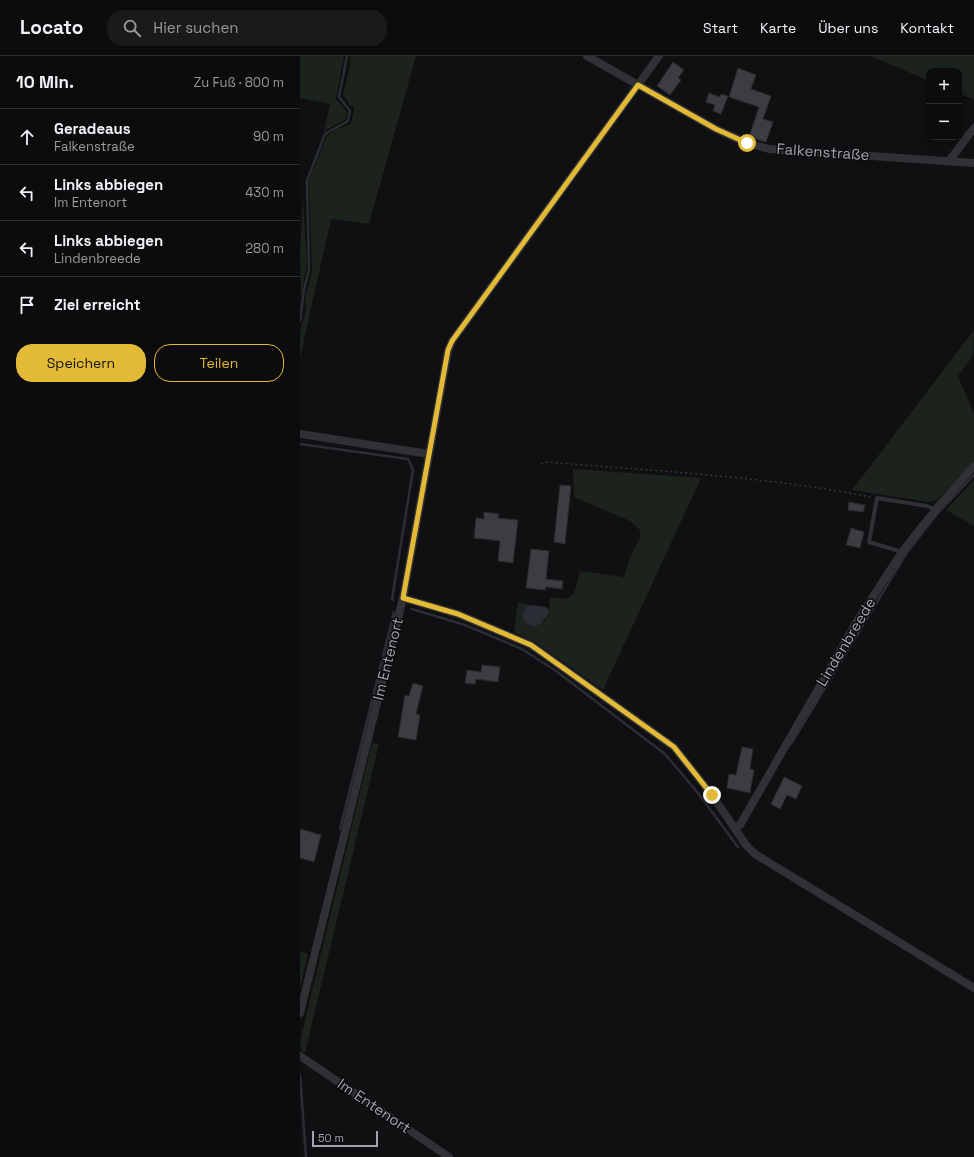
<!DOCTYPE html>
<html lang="de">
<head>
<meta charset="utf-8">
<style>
  :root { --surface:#0c0b0d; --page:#1a191b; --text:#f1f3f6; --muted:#9a9b9d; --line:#2c2b2e; --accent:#e2ba36 }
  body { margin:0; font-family:"Space Grotesk",sans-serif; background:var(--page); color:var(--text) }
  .controls { position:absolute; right:12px; top:12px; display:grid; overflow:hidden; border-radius:8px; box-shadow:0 2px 10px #0003 }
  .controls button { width:36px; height:36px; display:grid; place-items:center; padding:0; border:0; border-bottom:1px solid var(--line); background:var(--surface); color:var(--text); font:20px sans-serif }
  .scale { position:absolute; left:12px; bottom:10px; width:66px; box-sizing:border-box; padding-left:4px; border:2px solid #a2a5b0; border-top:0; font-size:11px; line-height:14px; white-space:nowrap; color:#a2a5b0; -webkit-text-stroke:3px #0b0a0b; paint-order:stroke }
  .stop { position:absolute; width:12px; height:12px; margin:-9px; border:3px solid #e2ba36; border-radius:50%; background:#fff }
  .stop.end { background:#e2ba36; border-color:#fff; box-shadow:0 1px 4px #0008 }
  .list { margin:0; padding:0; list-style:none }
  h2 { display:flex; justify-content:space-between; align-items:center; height:52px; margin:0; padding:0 16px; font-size:17px }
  h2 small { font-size:13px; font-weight:400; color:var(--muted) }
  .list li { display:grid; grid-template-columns:26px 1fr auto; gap:12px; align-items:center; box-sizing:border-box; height:56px; padding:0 16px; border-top:1px solid var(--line) }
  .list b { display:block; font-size:15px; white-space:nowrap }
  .list p { margin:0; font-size:13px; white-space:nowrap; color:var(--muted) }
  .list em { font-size:13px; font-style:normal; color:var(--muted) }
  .actions { display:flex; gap:8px; padding:12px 16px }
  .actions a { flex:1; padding:9px 0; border:1px solid var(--accent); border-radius:16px; text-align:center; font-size:14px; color:var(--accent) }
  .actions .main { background:var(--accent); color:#111 }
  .icon { flex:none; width:22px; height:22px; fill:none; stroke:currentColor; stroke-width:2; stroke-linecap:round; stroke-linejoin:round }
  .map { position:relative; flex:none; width:674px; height:1101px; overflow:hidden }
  header { display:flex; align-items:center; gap:24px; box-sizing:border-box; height:56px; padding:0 20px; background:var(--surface); border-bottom:1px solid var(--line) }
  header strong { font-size:19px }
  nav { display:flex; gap:22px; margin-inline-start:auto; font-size:14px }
  .search { width:280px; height:36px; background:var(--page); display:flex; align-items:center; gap:10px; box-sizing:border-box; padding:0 14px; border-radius:16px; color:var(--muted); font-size:15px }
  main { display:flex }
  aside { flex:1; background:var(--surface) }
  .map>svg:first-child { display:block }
</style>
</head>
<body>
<header>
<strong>Locato</strong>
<div class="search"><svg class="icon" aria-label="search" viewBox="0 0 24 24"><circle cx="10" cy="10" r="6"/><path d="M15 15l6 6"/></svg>Hier suchen</div>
<nav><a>Start</a><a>Karte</a><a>Über uns</a><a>Kontakt</a></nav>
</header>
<main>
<aside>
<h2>10 Min.<small>Zu Fuß · 800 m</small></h2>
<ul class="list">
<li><svg class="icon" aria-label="ahead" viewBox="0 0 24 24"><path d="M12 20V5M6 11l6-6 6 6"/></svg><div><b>Geradeaus</b><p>Falkenstraße</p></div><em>90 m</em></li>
<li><svg class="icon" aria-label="left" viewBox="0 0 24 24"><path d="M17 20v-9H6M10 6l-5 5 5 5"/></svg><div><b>Links abbiegen</b><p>Im Entenort</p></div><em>430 m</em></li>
<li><svg class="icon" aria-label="left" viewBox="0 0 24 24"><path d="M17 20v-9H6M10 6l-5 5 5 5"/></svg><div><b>Links abbiegen</b><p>Lindenbreede</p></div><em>280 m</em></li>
<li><svg class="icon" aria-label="arrive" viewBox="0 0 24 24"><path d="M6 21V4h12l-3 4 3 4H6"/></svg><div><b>Ziel erreicht</b></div></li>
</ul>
<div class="actions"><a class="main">Speichern</a><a>Teilen</a></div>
</aside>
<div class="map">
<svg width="674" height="1101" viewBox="0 0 674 1101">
  <rect width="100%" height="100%" fill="#100f11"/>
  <g fill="#1c231d">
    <polygon points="0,0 44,0 36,43 47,56 46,63 24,75 30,48 0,42"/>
    <polygon points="50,0 116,0 69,168 31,163 0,302 0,276 6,255 5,242 12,215 9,125 27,80 35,74 51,68 54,53 53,50 49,50 48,45 43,39 50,10"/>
    <polygon points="571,0 674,0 674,44 659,37 659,15 629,15 629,25"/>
    <polygon points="3,141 7,208 1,242 0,194"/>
    <polygon points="674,274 673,300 658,320 674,358 674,405 637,444 628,446 552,434"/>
    <path d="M 273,413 L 401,422 L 303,634 L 235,586 L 214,576 L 218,546 L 231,549 L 228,550 L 223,560 L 244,566 L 249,555 L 250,541 L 266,543 L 274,538 L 280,515 L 324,521 C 326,513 328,505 332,497 C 339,482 348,477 330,465 L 274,441 Z"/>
    <polygon points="674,424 674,470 646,454"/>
    <polygon points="72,687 79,688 5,997 2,995 0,985"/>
    <polygon points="0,895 8,898 0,933"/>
  </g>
  <path fill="#292e35" d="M 231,549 L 246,551 L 249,555 C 235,589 210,555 231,549 Z"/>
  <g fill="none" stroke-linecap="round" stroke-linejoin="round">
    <g stroke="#292e35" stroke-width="2.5">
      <polyline points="0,266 4,233 9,214 7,125 25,78 48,65 50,55 39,41 47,0"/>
      <polyline points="0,388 108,403 113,414 92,543 93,544"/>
      <polyline points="112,553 165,569 222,593 256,615 365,698 398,737 438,791"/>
      <polyline points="491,688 606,498 637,458 674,419"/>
      <polyline points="40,773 94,556"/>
      <polyline points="0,1019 6,1101"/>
    </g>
  </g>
  <g fill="#3c3c41" stroke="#2a2a2c">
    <polygon points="373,6 384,14 378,22 381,24 370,39 357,30"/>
    <polygon points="438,12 456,19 451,33 471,40 463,63 473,66 466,86 449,81 459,51 429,41"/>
    <polygon points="409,37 420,41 421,38 428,40 421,58 413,55 415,49 406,46"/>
    <polygon points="260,429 271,430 265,488 254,486"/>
    <polygon points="549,446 565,449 563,456 548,454"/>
    <polygon points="184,456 199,458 198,462 218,464 213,507 198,505 200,485 174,482 176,462 184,463"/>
    <polygon points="551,472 564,476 560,492 546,489"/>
    <polygon points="231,493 249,495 246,523 263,525 262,533 246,531 245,534 226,532"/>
    <polygon points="182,609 200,611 198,626 176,623 175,628 165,627 167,614 181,616"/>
    <polygon points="113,627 123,630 116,658 120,659 116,684 98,681 105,639 109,640"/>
    <polygon points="442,691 453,693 450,713 454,714 450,737 427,732 429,718 436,719"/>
    <polygon points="484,721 502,730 496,743 487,739 480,753 471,748"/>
    <polygon points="0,773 21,779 14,806 0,802"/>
  </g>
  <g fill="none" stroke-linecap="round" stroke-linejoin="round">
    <path stroke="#37383c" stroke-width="1.5" stroke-dasharray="2 3" stroke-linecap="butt" d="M 241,408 L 246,406 C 354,415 464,420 571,441"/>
    <polyline stroke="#313135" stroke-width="4" points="602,496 569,486 577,442 627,450 635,453"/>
    <g stroke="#313135" stroke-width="8">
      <polyline points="287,0 416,73 447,87 469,93 674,107"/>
      <polyline points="649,105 674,72"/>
      <polyline points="0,378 129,398"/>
      <polyline points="103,542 158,558 231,589 374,691 412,739 446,789 455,798 674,932"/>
      <polyline points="435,772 440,769 556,567 602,496 636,453 674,410"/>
      <polyline points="0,957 103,542 148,295 152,285 359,0"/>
      <polyline points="0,1000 149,1101"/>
    </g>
  </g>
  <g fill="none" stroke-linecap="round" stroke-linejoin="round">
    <polyline stroke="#e2ba36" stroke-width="5" points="412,739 374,691 231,589 158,558 103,542 148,294 152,285 338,29 416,73 447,87"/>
  </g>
  <g text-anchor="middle" stroke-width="3" stroke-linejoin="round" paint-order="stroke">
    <g font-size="15" fill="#a2a5b0" stroke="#0b0a0b">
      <text transform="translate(523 96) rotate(4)" y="5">Falkenstraße</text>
      <text transform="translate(546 586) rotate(-59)" y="5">Lindenbreede</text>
      <text transform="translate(88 603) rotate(-76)" y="5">Im Entenort</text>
      <text transform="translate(74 1050) rotate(34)" y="5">Im Entenort</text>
    </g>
  </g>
</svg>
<div class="controls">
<button>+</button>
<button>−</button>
</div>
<div class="scale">50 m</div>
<div class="stop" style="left:447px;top:87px"></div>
<div class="stop end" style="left:412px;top:739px"></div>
</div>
</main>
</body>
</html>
